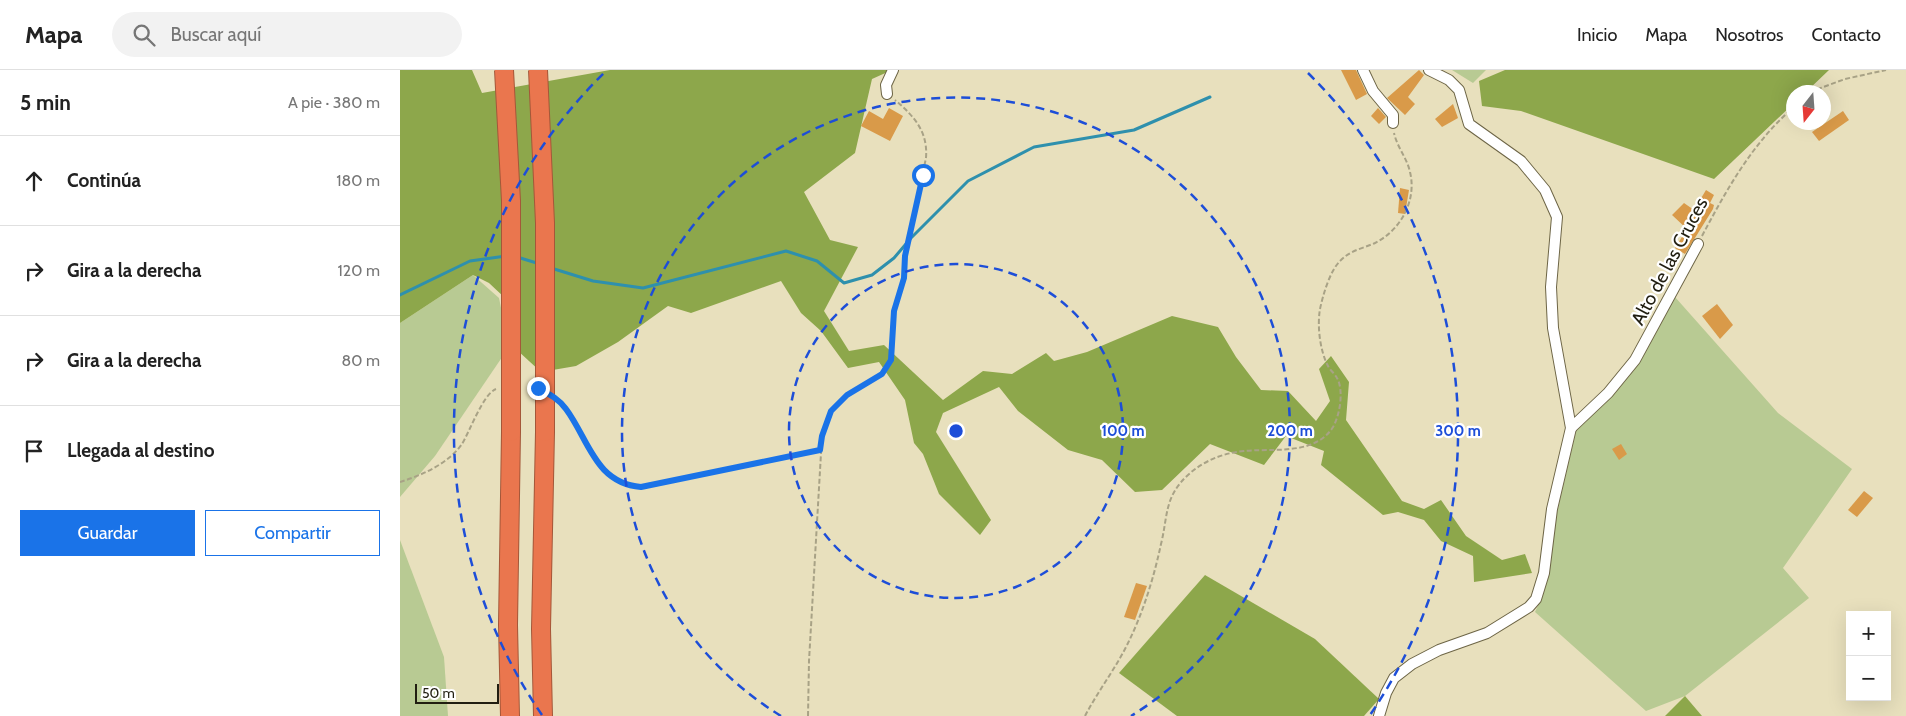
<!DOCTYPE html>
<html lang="es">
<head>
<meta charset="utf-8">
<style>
  :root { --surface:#fff; --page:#f2f2f2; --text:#222; --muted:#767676; --line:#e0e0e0; --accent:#1a73e8 }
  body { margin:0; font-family:Cabin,sans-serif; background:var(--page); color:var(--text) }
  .controls { position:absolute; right:15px; bottom:15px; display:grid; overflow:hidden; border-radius:0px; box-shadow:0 5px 20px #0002 }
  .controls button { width:45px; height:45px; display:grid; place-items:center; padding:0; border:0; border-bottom:1px solid var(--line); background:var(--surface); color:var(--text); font:25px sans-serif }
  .compass { position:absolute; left:1386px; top:15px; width:45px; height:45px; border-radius:50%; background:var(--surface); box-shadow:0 5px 20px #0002; rotate:197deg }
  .scale { position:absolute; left:15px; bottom:12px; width:84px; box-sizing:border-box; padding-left:5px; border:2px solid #211e11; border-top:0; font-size:14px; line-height:18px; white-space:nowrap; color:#211e11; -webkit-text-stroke:4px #fff; paint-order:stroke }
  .stop { position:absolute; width:15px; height:15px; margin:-11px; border:4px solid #1a73e8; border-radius:50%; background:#fff }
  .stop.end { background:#1a73e8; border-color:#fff; box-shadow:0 1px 5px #0008 }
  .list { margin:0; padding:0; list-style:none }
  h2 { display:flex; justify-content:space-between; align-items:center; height:65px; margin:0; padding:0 20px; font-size:21px }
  h2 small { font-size:16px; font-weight:400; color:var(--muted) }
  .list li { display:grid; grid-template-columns:32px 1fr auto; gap:15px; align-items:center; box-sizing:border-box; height:90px; padding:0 20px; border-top:1px solid var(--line) }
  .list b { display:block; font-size:19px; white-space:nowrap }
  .list em { font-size:16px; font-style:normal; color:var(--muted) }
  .actions { display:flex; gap:10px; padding:15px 20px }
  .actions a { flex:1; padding:11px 0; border:1px solid var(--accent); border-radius:0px; text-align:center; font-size:18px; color:var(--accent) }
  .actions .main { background:var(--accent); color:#fff }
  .icon { flex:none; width:28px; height:28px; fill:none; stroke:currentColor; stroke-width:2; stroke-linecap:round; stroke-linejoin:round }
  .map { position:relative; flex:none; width:1506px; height:646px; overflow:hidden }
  header { display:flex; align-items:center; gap:30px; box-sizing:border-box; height:70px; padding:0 25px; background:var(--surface); border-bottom:1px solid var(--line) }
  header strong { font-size:24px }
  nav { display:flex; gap:28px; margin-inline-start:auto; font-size:18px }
  .search { width:350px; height:45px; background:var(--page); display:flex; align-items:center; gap:12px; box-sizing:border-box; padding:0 18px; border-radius:28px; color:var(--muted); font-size:19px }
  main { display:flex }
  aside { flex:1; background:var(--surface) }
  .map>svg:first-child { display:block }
</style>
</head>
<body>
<header>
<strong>Mapa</strong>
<div class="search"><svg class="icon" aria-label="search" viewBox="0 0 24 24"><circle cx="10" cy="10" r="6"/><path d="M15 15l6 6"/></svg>Buscar aquí</div>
<nav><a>Inicio</a><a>Mapa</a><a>Nosotros</a><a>Contacto</a></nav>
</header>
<main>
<aside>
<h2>5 min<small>A pie · 380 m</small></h2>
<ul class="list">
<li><svg class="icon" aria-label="ahead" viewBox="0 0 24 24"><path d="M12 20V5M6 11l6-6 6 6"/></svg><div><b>Continúa</b></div><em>180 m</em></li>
<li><svg class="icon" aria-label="right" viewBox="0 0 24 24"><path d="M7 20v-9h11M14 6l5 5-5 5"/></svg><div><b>Gira a la derecha</b></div><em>120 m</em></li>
<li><svg class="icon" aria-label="right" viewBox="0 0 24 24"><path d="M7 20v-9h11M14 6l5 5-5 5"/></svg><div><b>Gira a la derecha</b></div><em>80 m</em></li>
<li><svg class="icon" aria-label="arrive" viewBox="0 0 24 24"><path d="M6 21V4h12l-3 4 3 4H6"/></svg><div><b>Llegada al destino</b></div></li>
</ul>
<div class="actions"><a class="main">Guardar</a><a>Compartir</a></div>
</aside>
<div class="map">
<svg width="1506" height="646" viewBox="0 0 1506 646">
  <rect width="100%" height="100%" fill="#e8e0bd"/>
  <g fill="#b8ca93">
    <polygon points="1052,0 1086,0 1073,13"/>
    <polygon points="73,205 99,228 109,277 35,386 0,427 0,253"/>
    <polygon points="1275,227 1378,343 1452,399 1383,498 1409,528 1285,626 1246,641 1135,542 1142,527 1147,506 1150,473 1176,361 1218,314 1270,231"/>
    <polygon points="0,470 44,587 48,646 0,646"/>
  </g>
  <g fill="#8da74b">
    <polygon points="0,0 72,0 82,23 210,0 492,0 472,9 455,83 404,122 430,170 458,177 424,241 449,281 484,275 543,330 583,301 612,304 646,283 654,291 687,282 772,246 818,257 836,287 861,320 888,321 916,351 930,331 919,299 931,286 949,312 946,350 1002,431 1024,439 1041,430 1066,466 1102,490 1125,484 1132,503 1074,512 1073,486 1041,471 1024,450 998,442 983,445 921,395 924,381 886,366 864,395 810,374 762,420 735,422 702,390 668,380 618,341 599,317 543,343 536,362 591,450 580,465 539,424 523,384 514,373 505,330 479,292 448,298 421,261 401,243 381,211 291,243 268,236 218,272 176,296 141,302 117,280 105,228 89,213 73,205 0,253"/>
    <polygon points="1105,0 1429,0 1406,22 1394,22 1393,34 1314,109 1121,41 1082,36 1079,11"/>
    <polygon points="805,505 915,569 979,629 964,646 777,646 719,603"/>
    <polygon points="1285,626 1302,646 1265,646"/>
  </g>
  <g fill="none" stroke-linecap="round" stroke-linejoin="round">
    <g stroke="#2e90ad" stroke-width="3">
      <polyline points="117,187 140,194"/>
      <polyline points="151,198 193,211 243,218 386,181 417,191 444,213 472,205 494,188 511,168 568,111 634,77 734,60 810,27"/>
      <polyline points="0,225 70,191 106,186"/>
    </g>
  </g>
  <g fill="#d99a49">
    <polygon points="941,0 956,0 967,24 956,30"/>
    <polygon points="1019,0 1024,5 1008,27 1015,34 1005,45 987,28"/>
    <polygon points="1053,34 1058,48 1042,57 1035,49"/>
    <polygon points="489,38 503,46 490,71 461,56 469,41 483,49"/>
    <polygon points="978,38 986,47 979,54 971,46"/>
    <polygon points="1443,41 1449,50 1419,71 1412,62"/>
    <polygon points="1000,118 1009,120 1005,144 998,143"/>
    <polygon points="1306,120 1314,125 1310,133 1314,135 1313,139 1285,184 1275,178 1287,159 1272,145 1284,133 1294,140"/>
    <polygon points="1317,234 1333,255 1320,269 1302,246"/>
    <polygon points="1221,374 1227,384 1219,390 1212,379"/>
    <polygon points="1464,421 1473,428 1457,447 1448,440"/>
    <polygon points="736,513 747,516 735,550 724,547"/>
  </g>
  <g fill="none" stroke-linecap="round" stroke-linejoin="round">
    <g stroke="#6d6546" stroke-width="12">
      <g id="minor">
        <polyline points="963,0 973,21 993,45 993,53"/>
        <polyline points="487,24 486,15 493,0"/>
        <polyline points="1171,358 1208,323 1235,290 1298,174"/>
        <polyline points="979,646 986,623 994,608 1012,594 1039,580 1087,563 1129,537 1136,529 1144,503 1152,439 1171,358 1153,258 1151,217 1157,147 1145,120 1121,91 1069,54 1059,20 1049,10 1029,0"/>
      </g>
    </g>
    <g stroke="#a45739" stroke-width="20">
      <g id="motorway">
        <polyline points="110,646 108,555 111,362"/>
        <polyline points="143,646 141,559 145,362"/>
      </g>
    </g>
    <g stroke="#a8a286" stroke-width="2" stroke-dasharray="5 2.5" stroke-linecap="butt">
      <polyline points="1410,22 1445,9 1486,0"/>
      <path d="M 1302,166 C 1327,119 1353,72 1394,37"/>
      <path d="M 159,332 L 166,338 C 184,371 199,413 241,417 L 421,380"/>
      <path d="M 0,412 C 22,405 48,394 62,374 C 70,361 83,324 96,319"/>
      <path d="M 408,646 L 409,591 L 422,366 L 431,341 L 439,332 L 482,304 L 491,290 L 494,241 L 503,208 L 505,186 L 526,88 C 528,62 515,47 495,30"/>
      <path d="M 685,646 C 698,621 716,598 728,573 C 743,543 754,507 761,474 C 768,446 764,427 788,405 C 803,391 823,383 844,381 C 872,378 915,386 933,357 C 940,345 944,320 937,308 C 935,304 930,300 928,296 C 920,281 917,256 920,239 C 923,225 930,200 941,190 C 951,180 964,178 975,173 C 1001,160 1017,130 1010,102 C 1007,88 997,77 994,63"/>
    </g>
    <use href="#minor" stroke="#fff" stroke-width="10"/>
    <use href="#motorway" stroke="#ea764e" stroke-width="18"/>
    <g stroke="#a45739" stroke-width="20" stroke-linecap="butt">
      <g id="motorway-bridge">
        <polyline points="104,0 111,131 111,362"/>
        <polyline points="138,0 145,153 145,362"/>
      </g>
    </g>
    <use href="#motorway-bridge" stroke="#ea764e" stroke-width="18"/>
  </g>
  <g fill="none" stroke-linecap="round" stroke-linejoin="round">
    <path stroke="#1a73e8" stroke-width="6" d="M 138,318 C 149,324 159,329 166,339 C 189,370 195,413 241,417 L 420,380 L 422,366 L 431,341 L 447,325 L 482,304 L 491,290 L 494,241 L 504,208 L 505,186 L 523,105"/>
  </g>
  <g fill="none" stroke="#1d4ed8" stroke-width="2.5" stroke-dasharray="9 6">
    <circle cx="556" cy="361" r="167"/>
    <path d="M381 646A334 334 0 1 1 731 646"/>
    <path d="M142 645A502 502 0 0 1 204 3M908 3A502 502 0 0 1 970 645"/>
  </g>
  <g text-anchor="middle" stroke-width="4.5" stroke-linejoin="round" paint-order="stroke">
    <g font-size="19" fill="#211e11" stroke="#fff">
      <text transform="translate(1269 191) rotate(-62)" y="7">Alto de las Cruces</text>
    </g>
  </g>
  <circle cx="556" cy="361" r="8" fill="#1d4ed8" stroke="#fff" stroke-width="2.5"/>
  <g font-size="15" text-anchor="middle" font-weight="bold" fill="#1d4ed8" stroke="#fff" stroke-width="4.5" stroke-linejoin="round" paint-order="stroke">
    <text x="723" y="366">100 m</text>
    <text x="890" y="366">200 m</text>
    <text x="1058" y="366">300 m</text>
  </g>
</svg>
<div class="controls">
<button>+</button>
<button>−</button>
</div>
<svg class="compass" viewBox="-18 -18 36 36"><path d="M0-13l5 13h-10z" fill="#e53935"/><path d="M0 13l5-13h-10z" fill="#767676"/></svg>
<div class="scale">50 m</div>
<div class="stop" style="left:523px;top:105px"></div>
<div class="stop end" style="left:138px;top:318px"></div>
</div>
</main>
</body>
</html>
